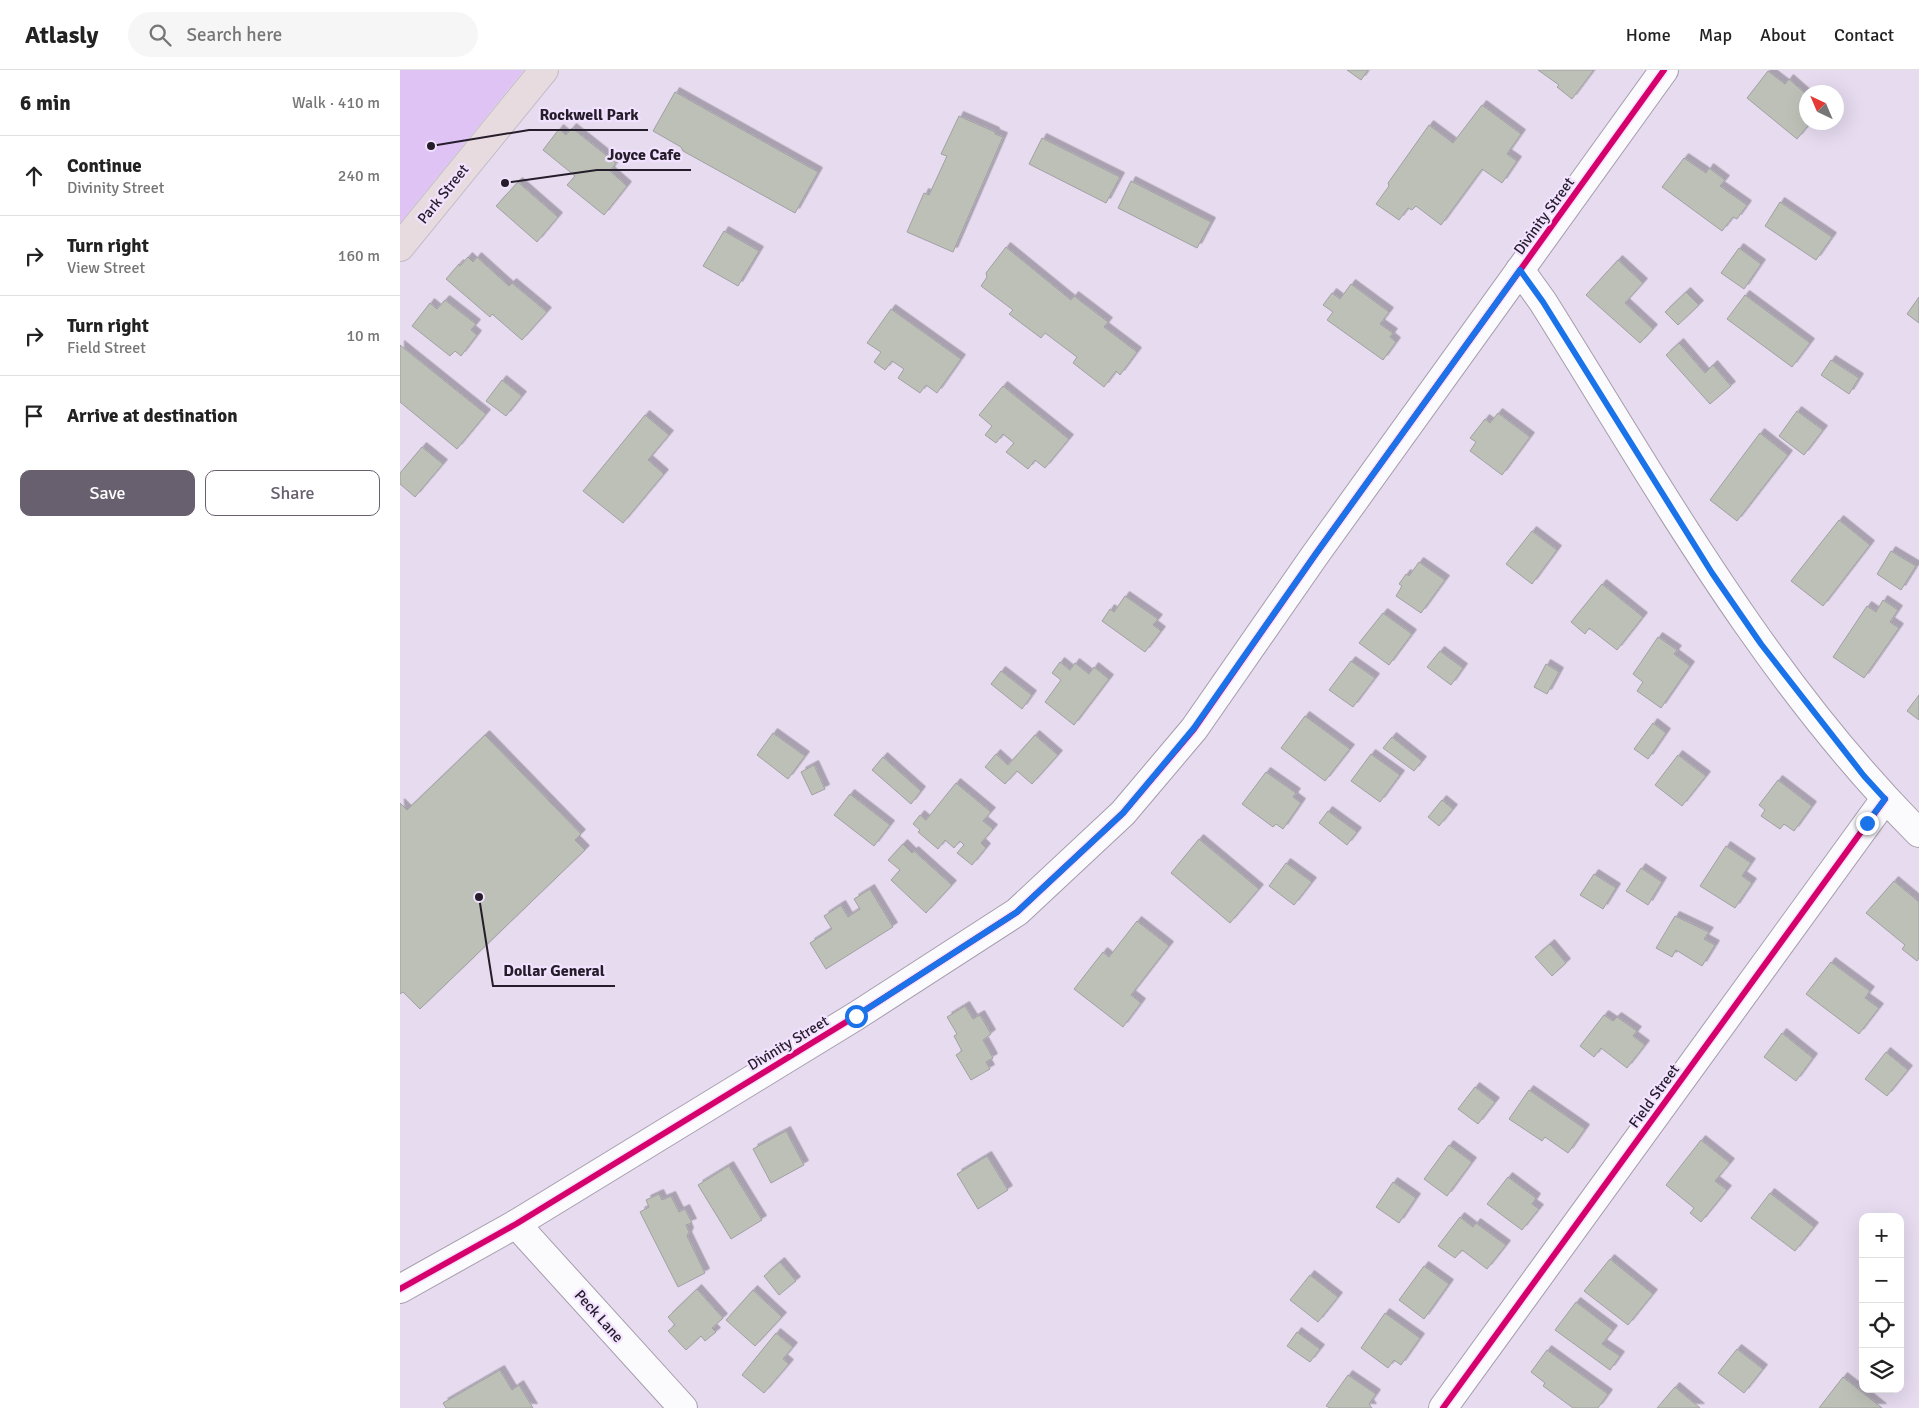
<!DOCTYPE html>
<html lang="en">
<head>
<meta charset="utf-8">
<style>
  :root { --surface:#fff; --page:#f6f6f6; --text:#222; --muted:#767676; --line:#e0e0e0; --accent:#69606f }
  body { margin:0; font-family:Signika,sans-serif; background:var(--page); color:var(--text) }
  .controls { position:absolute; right:15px; bottom:15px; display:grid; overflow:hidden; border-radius:10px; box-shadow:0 5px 20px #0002 }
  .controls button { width:45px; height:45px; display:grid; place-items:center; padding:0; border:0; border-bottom:1px solid var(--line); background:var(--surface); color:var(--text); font:25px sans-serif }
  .compass { position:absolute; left:1399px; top:15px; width:45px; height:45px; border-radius:50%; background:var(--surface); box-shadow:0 5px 20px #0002; rotate:316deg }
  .stop { position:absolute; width:15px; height:15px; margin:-11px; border:4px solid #1a73e8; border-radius:50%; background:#fff }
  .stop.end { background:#1a73e8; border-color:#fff; box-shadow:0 1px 5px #0008 }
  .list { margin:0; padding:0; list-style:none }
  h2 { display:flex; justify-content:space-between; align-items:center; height:65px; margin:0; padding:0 20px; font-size:21px }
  h2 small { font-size:16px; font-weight:400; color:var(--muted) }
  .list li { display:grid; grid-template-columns:32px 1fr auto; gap:15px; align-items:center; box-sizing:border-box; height:80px; padding:0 20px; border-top:1px solid var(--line) }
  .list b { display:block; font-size:19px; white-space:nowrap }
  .list p { margin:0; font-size:16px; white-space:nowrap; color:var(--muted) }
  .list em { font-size:16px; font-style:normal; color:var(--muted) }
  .actions { display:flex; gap:10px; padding:15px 20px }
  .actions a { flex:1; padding:11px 0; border:1px solid var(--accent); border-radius:10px; text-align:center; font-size:18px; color:var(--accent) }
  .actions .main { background:var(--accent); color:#fff }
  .icon { flex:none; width:28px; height:28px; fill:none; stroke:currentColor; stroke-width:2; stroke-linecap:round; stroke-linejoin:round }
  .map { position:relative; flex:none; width:1519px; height:1338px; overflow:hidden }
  header { display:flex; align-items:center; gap:30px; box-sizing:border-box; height:70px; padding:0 25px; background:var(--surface); border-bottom:1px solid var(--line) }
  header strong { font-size:24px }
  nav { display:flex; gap:28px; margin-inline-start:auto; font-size:18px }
  .search { width:350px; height:45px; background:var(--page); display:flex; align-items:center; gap:12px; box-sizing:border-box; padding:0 18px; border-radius:28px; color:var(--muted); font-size:19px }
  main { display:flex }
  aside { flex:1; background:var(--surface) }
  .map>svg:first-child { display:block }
</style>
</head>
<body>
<header>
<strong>Atlasly</strong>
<div class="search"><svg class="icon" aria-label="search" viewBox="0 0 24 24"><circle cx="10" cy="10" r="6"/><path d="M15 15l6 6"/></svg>Search here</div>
<nav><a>Home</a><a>Map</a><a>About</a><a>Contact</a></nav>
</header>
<main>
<aside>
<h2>6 min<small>Walk · 410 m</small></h2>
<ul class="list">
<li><svg class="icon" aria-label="ahead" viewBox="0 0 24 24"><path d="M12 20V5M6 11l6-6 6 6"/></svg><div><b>Continue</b><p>Divinity Street</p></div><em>240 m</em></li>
<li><svg class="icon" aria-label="right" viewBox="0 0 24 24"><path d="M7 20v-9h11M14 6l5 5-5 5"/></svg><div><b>Turn right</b><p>View Street</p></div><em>160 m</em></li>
<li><svg class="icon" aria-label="right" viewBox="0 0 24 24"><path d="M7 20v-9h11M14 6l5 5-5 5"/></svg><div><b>Turn right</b><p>Field Street</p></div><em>10 m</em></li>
<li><svg class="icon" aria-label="arrive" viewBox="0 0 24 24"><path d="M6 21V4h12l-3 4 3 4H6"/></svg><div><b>Arrive at destination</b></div></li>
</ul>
<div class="actions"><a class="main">Save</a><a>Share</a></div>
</aside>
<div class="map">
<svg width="1519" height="1338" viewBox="0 0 1519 1338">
  <defs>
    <filter id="shadow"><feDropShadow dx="4.5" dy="-4.5" stdDeviation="0" flood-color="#0004"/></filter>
  </defs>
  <rect width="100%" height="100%" fill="#e6dbef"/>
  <polygon fill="#dfc3f4" points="0,0 124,0 0,153"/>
  <g fill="#bcc0b7" stroke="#a1a0a3" filter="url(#shadow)">
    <polygon points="947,0 968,0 961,10"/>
    <polygon points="1138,0 1191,0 1193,1 1172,29 1157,17 1159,15"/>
    <polygon points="1368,1 1385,14 1389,9 1406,24 1404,27 1406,28 1406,52 1411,52 1397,69 1347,28"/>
    <polygon points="275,22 418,102 395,143 283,81 281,77 253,61"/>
    <polygon points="1082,35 1121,64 1107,84 1117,91 1102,113 1082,99 1041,155 1016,136 1012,140 1008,138 999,150 976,134 989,116 988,113 1029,55 1053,73"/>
    <polygon points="559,46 595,62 595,64 603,67 553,182 507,162 524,123 529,125 547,86 541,84"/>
    <polygon points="172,58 216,93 210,101 227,116 204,145 167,115 175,106 143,80 159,59 166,65"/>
    <polygon points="642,68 720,107 706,133 629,94"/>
    <polygon points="1284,88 1306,103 1309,98 1325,110 1320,116 1347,135 1337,149 1333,147 1322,161 1262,117"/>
    <polygon points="731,111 811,152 797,178 718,138"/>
    <polygon points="118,112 158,147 137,172 96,136"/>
    <polygon points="1380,132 1432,167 1416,190 1365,156"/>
    <polygon points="324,161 359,181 338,216 303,196"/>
    <polygon points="606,177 671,230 674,226 708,252 704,257 737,282 720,305 716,301 704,317 673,293 677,287 645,263 641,268 609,244 613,240 581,216 587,207 586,203"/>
    <polygon points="1339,178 1361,194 1344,219 1321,203"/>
    <polygon points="68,187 73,192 77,187 109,216 112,213 147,242 122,270 92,244 90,247 46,209 59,194 60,196"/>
    <polygon points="1218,190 1243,213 1225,233 1253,259 1240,273 1186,225"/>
    <polygon points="951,214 989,242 980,254 993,263 990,267 996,272 983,290 927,250 933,242 923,235 932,223 940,229"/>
    <polygon points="1286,222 1299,235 1278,255 1265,242"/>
    <polygon points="1345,225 1410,273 1392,297 1327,249"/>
    <polygon points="1519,227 1519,253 1507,244"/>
    <polygon points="45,230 76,254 71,260 77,265 61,286 55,281 50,286 12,256 30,233 37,239"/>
    <polygon points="491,239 561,289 537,323 526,315 520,323 498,308 504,299 492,291 485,300 474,292 481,282 467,273"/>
    <polygon points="1279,273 1305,303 1313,295 1331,316 1310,334 1266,285"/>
    <polygon points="0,275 86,344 57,379 0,332"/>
    <polygon points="1431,290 1459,308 1449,324 1421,305"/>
    <polygon points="102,310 122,326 106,346 86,331"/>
    <polygon points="603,316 669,369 645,398 635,390 628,399 606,382 614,373 603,364 596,373 585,365 592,356 579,345"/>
    <polygon points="1397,341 1423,360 1404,385 1379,366"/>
    <polygon points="1098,343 1130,367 1102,405 1070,381 1076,372 1070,368 1085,349 1090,353"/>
    <polygon points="245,345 269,365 248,390 264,404 223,453 183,421"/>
    <polygon points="1360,363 1388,385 1337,451 1310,430"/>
    <polygon points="22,377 43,394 15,427 0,414 0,403"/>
    <polygon points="1439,450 1470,475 1423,536 1391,511"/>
    <polygon points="1132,461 1157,480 1132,514 1106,494"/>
    <polygon points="1491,481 1516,496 1501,520 1477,504"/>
    <polygon points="1019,492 1045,510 1021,543 996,526 1002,516 999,514 1006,504 1009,506"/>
    <polygon points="1202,514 1243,547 1217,580 1189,558 1185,564 1171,552"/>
    <polygon points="725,526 758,549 753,555 761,561 745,582 702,551 710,539 714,542"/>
    <polygon points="1483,530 1498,540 1490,552 1499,558 1464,608 1433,587 1467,536 1476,542"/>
    <polygon points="983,543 1012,564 989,595 959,573"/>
    <polygon points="1258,567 1277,580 1274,584 1290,596 1261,638 1237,621 1243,612 1233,604"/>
    <polygon points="1040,581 1063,598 1051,615 1027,597"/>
    <polygon points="951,591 975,608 953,637 929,620"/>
    <polygon points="660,592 670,600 675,593 689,604 694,597 709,609 674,655 645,632 661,610 652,603"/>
    <polygon points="1146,594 1159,602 1147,624 1134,617"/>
    <polygon points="601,601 632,625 622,639 591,614"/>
    <polygon points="1519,625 1519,650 1507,641"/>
    <polygon points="905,646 950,679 925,711 881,678"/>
    <polygon points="1253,653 1266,663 1248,689 1234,679"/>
    <polygon points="373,663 405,686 388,709 357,685"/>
    <polygon points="85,665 181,764 175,770 185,780 20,939 3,922 0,924 0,733 7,740"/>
    <polygon points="635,665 658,685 632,714 617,701 605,714 585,697 596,684 608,695"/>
    <polygon points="992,667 1022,691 1014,701 983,678"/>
    <polygon points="971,684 1000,705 980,732 951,711"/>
    <polygon points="1278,685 1306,706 1282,736 1255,715"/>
    <polygon points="483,687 521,721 511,734 472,700"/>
    <polygon points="414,695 425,719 412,725 401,702"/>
    <polygon points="866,702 896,723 893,727 901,733 883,759 876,754 873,757 842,734"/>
    <polygon points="1378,710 1412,736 1394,761 1384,754 1380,759 1361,746 1365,740 1359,735"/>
    <polygon points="556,713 591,742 583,751 593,759 581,773 586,778 572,795 557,783 564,775 560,771 554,778 545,770 538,779 518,762 520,760 513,754 520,745 526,750"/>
    <polygon points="450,724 490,755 474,776 434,745"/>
    <polygon points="1042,730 1053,739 1039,756 1028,747"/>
    <polygon points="928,741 957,762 947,775 919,753"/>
    <polygon points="799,769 859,819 830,853 771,803"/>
    <polygon points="503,774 512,783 514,781 552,815 526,843 491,810 500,800 488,790"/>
    <polygon points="1326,776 1351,793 1342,806 1352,813 1335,838 1300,816"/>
    <polygon points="886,793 912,812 894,835 869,816"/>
    <polygon points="1241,798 1262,812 1248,835 1226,821"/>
    <polygon points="1194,804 1216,818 1203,839 1180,825"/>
    <polygon points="1494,811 1519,832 1519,888 1517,891 1502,879 1505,875 1466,843"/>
    <polygon points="470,819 493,857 426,899 410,873 432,859 424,846 441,835 448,847 460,839 454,829"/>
    <polygon points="1275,846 1309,862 1304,869 1315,875 1302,896 1276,880 1272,887 1256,878"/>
    <polygon points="737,851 769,876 731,925 741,933 723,957 674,919 703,882 709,887"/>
    <polygon points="1150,874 1166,893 1152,906 1135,887"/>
    <polygon points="1431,892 1470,921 1465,928 1479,938 1459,964 1406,924"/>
    <polygon points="565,936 573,949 580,945 591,964 583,970 593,988 586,992 590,999 571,1010 556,985 562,981 554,966 557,964 547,947"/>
    <polygon points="1204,945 1213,951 1217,947 1237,961 1233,966 1245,975 1227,998 1201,978 1194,987 1180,976"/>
    <polygon points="1382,963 1413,988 1396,1011 1364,987"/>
    <polygon points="1486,982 1508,1000 1487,1026 1465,1009"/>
    <polygon points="1075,1017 1095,1032 1078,1054 1058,1039"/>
    <polygon points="1129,1020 1185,1059 1168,1083 1145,1067 1142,1071 1109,1049"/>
    <polygon points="386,1061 404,1095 371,1113 353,1079"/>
    <polygon points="1301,1070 1330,1093 1315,1111 1327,1120 1301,1152 1290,1143 1294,1138 1266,1115"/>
    <polygon points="1049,1075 1072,1092 1047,1126 1024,1109"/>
    <polygon points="587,1086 608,1120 578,1139 557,1104"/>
    <polygon points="329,1096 362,1150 331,1169 298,1115"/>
    <polygon points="1108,1107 1136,1128 1132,1134 1139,1139 1122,1160 1087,1134"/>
    <polygon points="993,1112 1016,1128 999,1153 976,1137"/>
    <polygon points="1370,1123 1414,1157 1395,1181 1351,1148"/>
    <polygon points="259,1124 262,1130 271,1126 279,1142 285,1139 292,1153 286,1155 289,1162 287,1166 305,1203 278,1217 240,1142 249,1137 246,1130"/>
    <polygon points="1060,1147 1073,1157 1076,1153 1106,1175 1087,1199 1062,1180 1055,1188 1038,1176"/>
    <polygon points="1210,1189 1253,1224 1228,1255 1184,1221"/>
    <polygon points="380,1192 396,1211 379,1225 364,1206"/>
    <polygon points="1024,1196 1049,1214 1024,1249 999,1230"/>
    <polygon points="910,1205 938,1227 918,1252 890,1230"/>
    <polygon points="297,1219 323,1248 312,1258 316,1262 305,1271 301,1266 286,1280 268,1261 275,1255 268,1247"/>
    <polygon points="353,1220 382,1247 355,1276 326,1250"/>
    <polygon points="1176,1232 1213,1260 1202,1274 1220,1286 1210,1300 1155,1260"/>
    <polygon points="985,1243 1020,1268 1001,1295 994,1290 988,1298 961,1278"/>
    <polygon points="897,1262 920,1279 910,1292 887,1276"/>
    <polygon points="376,1263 393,1277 383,1289 389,1294 364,1323 342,1305"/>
    <polygon points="1337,1279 1363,1299 1344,1323 1318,1303"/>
    <polygon points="1147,1280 1208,1324 1198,1338 1173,1338 1143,1316 1145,1313 1131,1302"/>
    <polygon points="100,1300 112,1320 119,1315 133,1338 46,1338 43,1333"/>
    <polygon points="948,1305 976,1324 969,1334 972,1338 930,1338 926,1336"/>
    <polygon points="1443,1307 1482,1338 1419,1338"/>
    <polygon points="1275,1317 1300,1338 1257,1338"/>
  </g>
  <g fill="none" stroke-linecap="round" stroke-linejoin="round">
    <g stroke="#a59cab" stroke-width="30">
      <g id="minor">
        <path d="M 1120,200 L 1143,232 C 1258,415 1365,609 1519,763"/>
        <polyline points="116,1154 283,1338"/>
        <polyline points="0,1219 116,1154 456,946 617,842 723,743 794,659 915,485 1264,0"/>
        <polyline points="1043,1338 1485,729"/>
      </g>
    </g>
    <g stroke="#c2bdc7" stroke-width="30">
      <polyline id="trunk" points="0,177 144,0"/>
    </g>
    <use href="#minor" stroke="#fbfafd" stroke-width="28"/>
    <use href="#trunk" stroke="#e8dbe0" stroke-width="28"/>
    <g stroke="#f2e2ff" stroke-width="9">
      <g id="cycleway">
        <polyline points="0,1219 116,1154 456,946 617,842 723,743 794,659 915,485 1264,0"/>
        <polyline points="1043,1338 1485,729"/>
      </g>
    </g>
    <use href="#cycleway" stroke="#d6006c" stroke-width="6"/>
  </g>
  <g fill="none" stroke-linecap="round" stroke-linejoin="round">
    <polyline stroke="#1a73e8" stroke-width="6" points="456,946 617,842 723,743 794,658 915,485 1120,200 1143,232 1312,503 1361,574 1464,706 1485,729 1467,753"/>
  </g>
  <g text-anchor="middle" stroke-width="4.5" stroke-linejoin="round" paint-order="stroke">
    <g font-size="15" fill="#251d2a" stroke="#f2e2ff">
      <text transform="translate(43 124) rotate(-51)" y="5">Park Street</text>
      <text transform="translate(1144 146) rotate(-54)" y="5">Divinity Street</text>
      <text transform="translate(388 973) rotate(-31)" y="5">Divinity Street</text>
      <text transform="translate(1254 1026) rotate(-54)" y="5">Field Street</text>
      <text transform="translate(199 1246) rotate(48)" y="5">Peck Lane</text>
    </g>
  </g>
  <path fill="none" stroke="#251d2a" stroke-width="2" d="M31 76L129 60H248M105 113L197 100H291M79 827L93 916H215"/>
  <g fill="#251d2a" stroke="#f2e2ff" stroke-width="2">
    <circle cx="31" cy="76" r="5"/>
    <circle cx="105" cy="113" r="5"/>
    <circle cx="79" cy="827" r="5"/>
  </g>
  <g font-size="16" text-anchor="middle" font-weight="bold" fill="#251d2a" stroke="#f2e2ff" stroke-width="4.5" stroke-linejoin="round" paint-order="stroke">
    <text x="189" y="50">Rockwell Park</text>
    <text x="244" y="90">Joyce Cafe</text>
    <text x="154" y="906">Dollar General</text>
  </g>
</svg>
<div class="controls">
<button>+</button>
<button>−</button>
<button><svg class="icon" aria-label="locate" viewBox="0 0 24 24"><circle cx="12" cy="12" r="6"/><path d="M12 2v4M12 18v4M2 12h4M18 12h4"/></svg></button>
<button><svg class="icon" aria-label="layers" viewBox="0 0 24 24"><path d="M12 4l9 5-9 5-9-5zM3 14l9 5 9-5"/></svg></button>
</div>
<svg class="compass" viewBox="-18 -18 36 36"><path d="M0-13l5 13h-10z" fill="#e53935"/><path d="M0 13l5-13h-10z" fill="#767676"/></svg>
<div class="stop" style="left:456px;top:946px"></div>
<div class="stop end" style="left:1467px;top:753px"></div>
</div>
</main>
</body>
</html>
